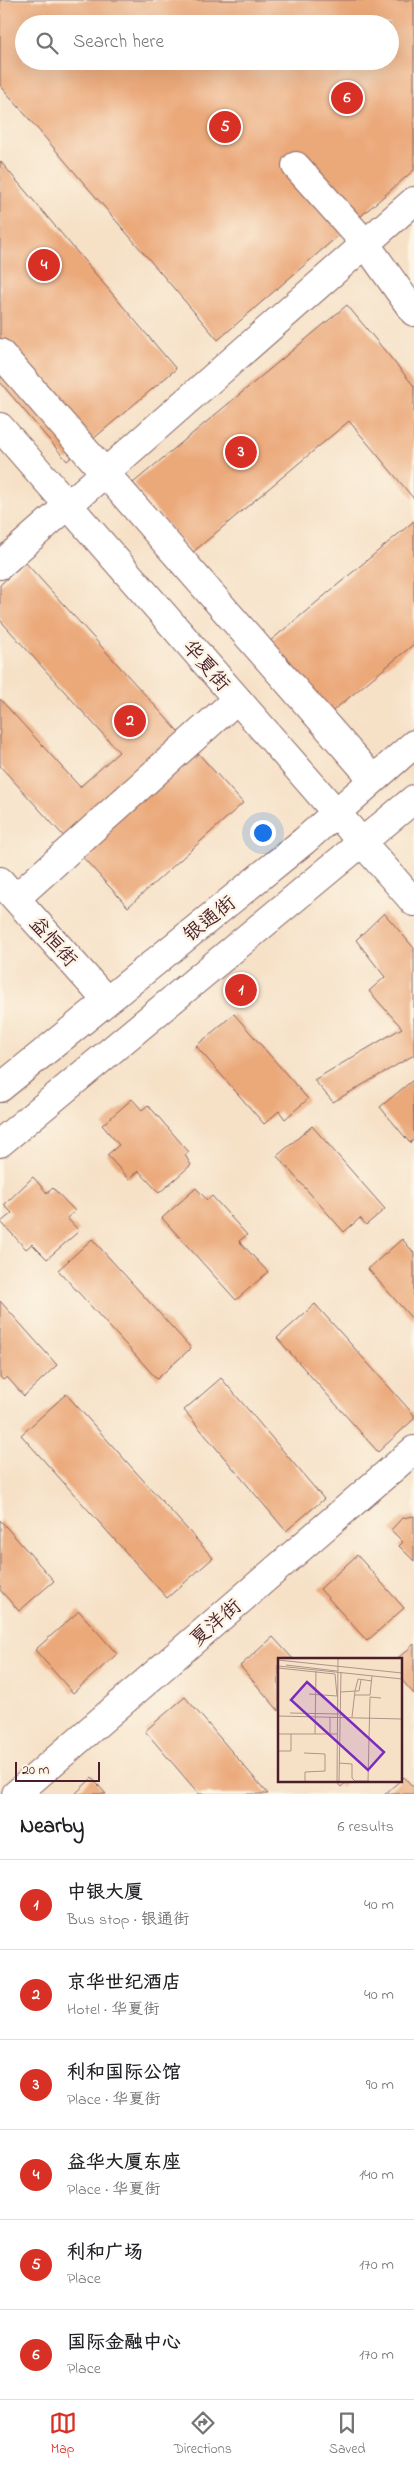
<!DOCTYPE html>
<html lang="en">
<head>
<meta charset="utf-8">
<style>
  :root { --surface:#fff; --page:#f2f2f2; --text:#202124; --muted:#757577; --line:#e0e0e0; --accent:#d93025 }
  body { margin:0; font-family:"Indie Flower","LXGW WenKai TC",sans-serif; background:var(--page); color:var(--text) }
  .scale { position:absolute; left:15px; bottom:12px; width:85px; box-sizing:border-box; padding-left:5px; border:2px solid #4a1f2b; border-top:0; font-size:14px; line-height:18px; white-space:nowrap; color:#4a1f2b; -webkit-text-stroke:4px #fcf5e5; paint-order:stroke }
  .you { position:absolute; left:262px; top:832px; width:18px; height:18px; margin:-12px; border:4px solid #fff; border-radius:50%; background:#1a73e8; box-shadow:0 0 0 8px #1a73e833 }
  .badge { display:grid; place-items:center; width:32px; height:32px; border-radius:50%; background:var(--accent); color:#fff; font-size:16px; font-weight:700 }
  .pin { position:absolute; translate:-50% -50%; border:2px solid #fff; box-shadow:0 1px 5px #0006 }
  .list { margin:0; padding:0; list-style:none }
  h2 { display:flex; justify-content:space-between; align-items:center; height:65px; margin:0; padding:0 20px; font-size:21px }
  h2 small { font-size:16px; font-weight:400; color:var(--muted) }
  .list li { display:grid; grid-template-columns:32px 1fr auto; gap:15px; align-items:center; box-sizing:border-box; height:90px; padding:0 20px; border-top:1px solid var(--line) }
  .list b { display:block; font-size:19px; white-space:nowrap }
  .list p { margin:0; font-size:16px; white-space:nowrap; color:var(--muted) }
  .list em { font-size:16px; font-style:normal; color:var(--muted) }
  .icon { flex:none; width:28px; height:28px; fill:none; stroke:currentColor; stroke-width:2; stroke-linecap:round; stroke-linejoin:round }
  .map { position:relative; flex:none; width:414px; height:1794px; overflow:hidden }
  .search { position:absolute; background:var(--surface); box-shadow:0 5px 20px #0002; left:15px; right:15px; top:15px; height:55px; display:flex; align-items:center; gap:12px; box-sizing:border-box; padding:0 18px; border-radius:28px; color:var(--muted); font-size:19px }
  .sheet { height:605px; background:var(--surface) }
  nav { display:flex; justify-content:space-around; align-items:center; box-sizing:border-box; height:70px; border-top:1px solid var(--line); background:var(--surface); font-size:14px; color:var(--muted) }
  nav a { display:grid; justify-items:center; gap:2px }
  nav .on { color:var(--accent) }
  .map>svg:first-child { display:block }
</style>
</head>
<body>
<div class="map">
<svg width="414" height="1794" viewBox="0 0 414 1794">
  <rect width="100%" height="100%" fill="#fcf5e5"/>
  <filter id="ink" filterUnits="userSpaceOnUse"><feTurbulence type="fractalNoise" baseFrequency=".02" numOctaves="2"/><feDisplacementMap in="SourceGraphic" scale="10" xChannelSelector="R" yChannelSelector="G"/><feConvolveMatrix kernelMatrix="1 2 1 2 8 2 1 2 1" color-interpolation-filters="sRGB"/></filter>
  <filter id="wash" filterUnits="userSpaceOnUse"><feTurbulence type="fractalNoise" baseFrequency=".0096" numOctaves="4" result="noise"/><feDisplacementMap in="SourceGraphic" scale="20" xChannelSelector="R" yChannelSelector="G"/><feGaussianBlur stdDeviation="1.12" result="paint"/><feColorMatrix in="noise" values="0 0 0 0 0 0 0 0 0 0 0 0 0 0 0 0 0 1.4 0 .05"/><feComposite in="paint" operator="in"/></filter>
  <g filter="url(#wash)">
    <rect width="100%" height="100%" fill="#f6e1c7"/>
    <g id="blocks">
      <g fill="#eba97a" fill-rule="evenodd">
        <path d="M 0,0 L 414,0 L 414,170 L 218,340 L 0,85 ZM 24,24 L 390,24 L 390,61 L 24,61 Z"/>
        <polygon points="0,161 176,369 67,461 0,382"/>
        <polygon points="347,305 414,386 414,499 349,421 192,553 133,483"/>
        <polygon points="414,521 414,644 329,714 269,642"/>
        <polygon points="25,562 243,803 128,907 0,766 0,699 80,787 119,752 0,620 0,585"/>
        <polygon points="384,913 414,948 414,1055 333,1102 314,1080 402,1028 369,991 385,977 356,940"/>
        <polygon points="234,1014 308,1099 285,1119 279,1111 264,1124 196,1046"/>
        <polygon points="413,1080 414,1139 410,1143 380,1107"/>
        <polygon points="132,1099 142,1110 148,1105 189,1152 185,1155 191,1165 159,1193 139,1171 129,1179 107,1155 119,1145 102,1125"/>
        <polygon points="312,1126 385,1209 366,1225 360,1218 344,1232 277,1156"/>
        <polygon points="33,1177 47,1193 53,1188 75,1211 67,1218 79,1231 47,1259 32,1244 26,1249 1,1222 12,1213 4,1205"/>
        <polygon points="196,1188 207,1200 212,1196 247,1235 239,1241 268,1272 236,1300 162,1218"/>
        <polygon points="92,1239 191,1348 157,1379 58,1270"/>
        <polygon points="402,1239 414,1253 414,1321 368,1269"/>
        <polygon points="0,1301 57,1365 24,1396 7,1377 3,1380 0,1377"/>
        <polygon points="315,1304 414,1415 414,1419 378,1452 277,1338"/>
        <polygon points="221,1378 324,1499 286,1531 184,1410"/>
        <polygon points="66,1394 213,1558 167,1598 21,1435"/>
        <polygon points="414,1516 414,1561 399,1546 403,1542 391,1530 402,1518"/>
        <polygon points="0,1520 54,1581 19,1611 0,1590"/>
        <polygon points="357,1555 404,1608 367,1641 320,1589"/>
        <polygon points="79,1611 117,1654 73,1693 35,1650"/>
        <polygon points="273,1637 293,1659 279,1659 279,1711 240,1666"/>
        <polygon points="414,1644 414,1694 400,1678 400,1659 397,1659"/>
        <polygon points="185,1697 268,1794 199,1794 145,1731"/>
        <polygon points="404,1777 414,1788 414,1794 385,1794"/>
        <polygon points="92,1778 106,1794 75,1794"/>
        <polygon points="335,1780 349,1780 341,1787"/>
      </g>
    </g>
  </g>
  <g filter="url(#ink)">
    <use href="#blocks" fill-opacity="0" stroke="#866362" stroke-width="1"/>
    <g fill="none" stroke-linecap="round" stroke-linejoin="round">
      <g stroke="#866362" stroke-width="30">
        <g id="minor">
          <polyline points="296,166 365,243 414,312"/>
          <polyline points="0,353 373,779"/>
          <polyline points="0,427 414,902"/>
          <polyline points="0,565 414,201"/>
          <polyline points="0,881 107,1001"/>
          <polyline points="16,898 237,699"/>
          <polyline points="0,1088 304,841 414,744"/>
          <polyline points="0,1143 414,799"/>
          <polyline points="16,1794 414,1450"/>
        </g>
      </g>
      <use href="#minor" stroke="#fff" stroke-width="28"/>
    </g>
  </g>
  <g text-anchor="middle" stroke-width="5" stroke-linejoin="round" paint-order="stroke">
    <g font-size="20" fill="#4a1f2b" stroke="#fcf5e5">
      <text transform="translate(207 665) rotate(49)" y="7">华夏街</text>
      <text transform="translate(209 918) rotate(-39)" y="7">银通街</text>
      <text transform="translate(54 941) rotate(48)" y="7">益恒街</text>
      <text transform="translate(215 1622) rotate(-41)" y="7">夏洋街</text>
    </g>
  </g>
  <g transform="translate(278 1658)">
    <rect width="124" height="124" fill="#f6e1c7"/>
    <path fill="none" stroke="#b19389" stroke-width="1" d="M 0,2 L 124,15M 8,7 L 59,13M 0,8 L 124,21M 0,10 L 57,16 L 59,38M 77,33 L 80,21 L 94,23M 77,33 L 81,33 L 83,22M 63,34 L 77,33 L 74,59M 31,36 L 59,38M 77,37 L 92,37 L 94,18M 12,55 L 61,56M 0,58 L 124,61M 52,59 L 52,76M 0,76 L 60,76M 37,76 L 38,13M 0,93 L 13,93 L 13,76M 26,95 L 47,96 L 47,113 L 27,114 L 27,123M 61,105 L 74,106 L 74,120 L 77,123 L 91,123M 59,123 L 60,0M 61,123 L 63,14M 90,123 L 92,39 L 103,40"/>
    <path fill="#7b2cbf" fill-opacity="0.15" stroke="#7b2cbf" stroke-width="2.5" d="M 29,24 L 106,94 L 90,112 L 13,42 Z"/>
    <rect width="124" height="124" fill="none" stroke="#4a1f2b" stroke-width="2.5"/>
  </g>
</svg>
<div class="scale">20 m</div>
<div class="you"></div>
<div class="pin badge" style="left:241px;top:990px">1</div>
<div class="pin badge" style="left:130px;top:721px">2</div>
<div class="pin badge" style="left:241px;top:452px">3</div>
<div class="pin badge" style="left:44px;top:265px">4</div>
<div class="pin badge" style="left:225px;top:127px">5</div>
<div class="pin badge" style="left:347px;top:98px">6</div>
<div class="search"><svg class="icon" aria-label="search" viewBox="0 0 24 24"><circle cx="10" cy="10" r="6"/><path d="M15 15l6 6"/></svg>Search here</div>
</div>
<section class="sheet">
<h2>Nearby<small>6 results</small></h2>
<ul class="list">
<li><span class="badge">1</span><div><b>中银大厦</b><p>Bus stop · 银通街</p></div><em>40 m</em></li>
<li><span class="badge">2</span><div><b>京华世纪酒店</b><p>Hotel · 华夏街</p></div><em>40 m</em></li>
<li><span class="badge">3</span><div><b>利和国际公馆</b><p>Place · 华夏街</p></div><em>90 m</em></li>
<li><span class="badge">4</span><div><b>益华大厦东座</b><p>Place · 华夏街</p></div><em>140 m</em></li>
<li><span class="badge">5</span><div><b>利和广场</b><p>Place</p></div><em>170 m</em></li>
<li><span class="badge">6</span><div><b>国际金融中心</b><p>Place</p></div><em>170 m</em></li>
</ul>
</section>
<nav>
<a class="on"><svg class="icon" aria-label="map" viewBox="0 0 24 24"><path d="M3 6l6-2 6 2 6-2v14l-6 2-6-2-6 2zM9 4v14M15 6v14"/></svg>Map</a>
<a><svg class="icon" aria-label="directions" viewBox="0 0 24 24"><path d="M12 3l9 9-9 9-9-9zM9 14v-3h6M13 9l2 2-2 2"/></svg>Directions</a>
<a><svg class="icon" aria-label="saved" viewBox="0 0 24 24"><path d="M7 4h10v16l-5-4-5 4z"/></svg>Saved</a>
</nav>
</body>
</html>
